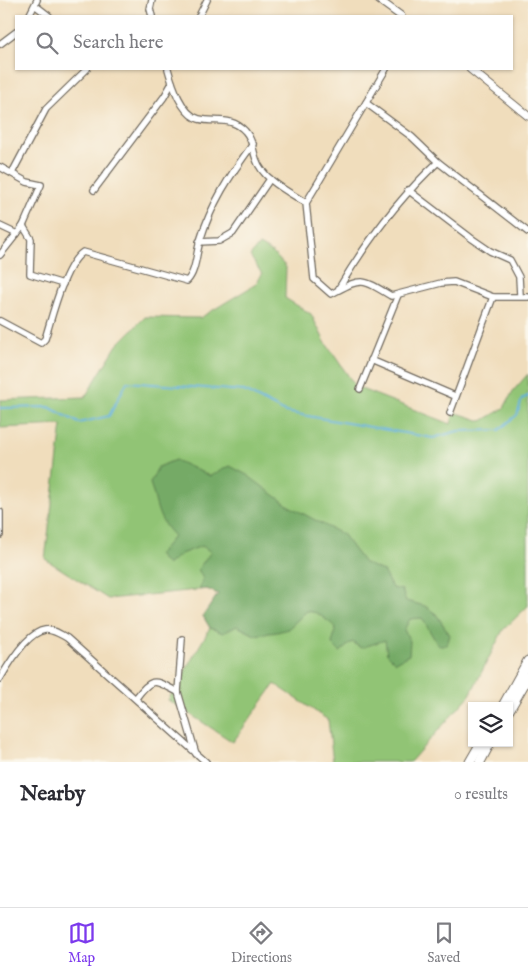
<!DOCTYPE html>
<html lang="en">
<head>
<meta charset="utf-8">
<style>
  :root { --surface:#fff; --page:#f7f7f7; --text:#2b2b33; --muted:#7c7c81; --line:#e1e1e2; --accent:#7c3aed }
  body { margin:0; font-family:"IM FELL English",serif; background:var(--page); color:var(--text) }
  .controls { position:absolute; right:15px; bottom:15px; display:grid; overflow:hidden; border-radius:0px; box-shadow:0 1px 4px #0004 }
  .controls button { width:45px; height:45px; display:grid; place-items:center; padding:0; border:0; border-bottom:1px solid var(--line); background:var(--surface); color:var(--text); font:25px sans-serif }
  .list { margin:0; padding:0; list-style:none }
  h2 { display:flex; justify-content:space-between; align-items:center; height:65px; margin:0; padding:0 20px; font-size:21px }
  h2 small { font-size:16px; font-weight:400; color:var(--muted) }
  .icon { flex:none; width:28px; height:28px; fill:none; stroke:currentColor; stroke-width:2; stroke-linecap:round; stroke-linejoin:round }
  .map { position:relative; flex:none; width:528px; height:762px; overflow:hidden }
  .search { position:absolute; background:var(--surface); box-shadow:0 1px 4px #0004; left:15px; right:15px; top:15px; height:55px; display:flex; align-items:center; gap:12px; box-sizing:border-box; padding:0 18px; border-radius:0px; color:var(--muted); font-size:19px }
  .sheet { height:145px; background:var(--surface) }
  nav { display:flex; justify-content:space-around; align-items:center; box-sizing:border-box; height:70px; border-top:1px solid var(--line); background:var(--surface); font-size:14px; color:var(--muted) }
  nav a { display:grid; justify-items:center; gap:2px }
  nav .on { color:var(--accent) }
  .map>svg:first-child { display:block }
</style>
</head>
<body>
<div class="map">
<svg width="528" height="762" viewBox="0 0 528 762">
  <rect width="100%" height="100%" fill="#fbf7ec"/>
  <filter id="ink" filterUnits="userSpaceOnUse"><feTurbulence type="fractalNoise" baseFrequency=".02" numOctaves="2"/><feDisplacementMap in="SourceGraphic" scale="10" xChannelSelector="R" yChannelSelector="G"/><feConvolveMatrix kernelMatrix="1 2 1 2 8 2 1 2 1" color-interpolation-filters="sRGB"/></filter>
  <filter id="wash" filterUnits="userSpaceOnUse"><feTurbulence type="fractalNoise" baseFrequency=".0096" numOctaves="4" result="noise"/><feDisplacementMap in="SourceGraphic" scale="20" xChannelSelector="R" yChannelSelector="G"/><feGaussianBlur stdDeviation="1.12" result="paint"/><feColorMatrix in="noise" values="0 0 0 0 0 0 0 0 0 0 0 0 0 0 0 0 0 1.4 0 .05"/><feComposite in="paint" operator="in"/></filter>
  <g filter="url(#wash)">
    <rect width="100%" height="100%" fill="#f0ddbc"/>
    <polygon fill="#91c474" stroke="#5e7850" points="259,245 273,253 286,267 285,298 311,314 325,342 356,387 451,424 454,412 482,421 504,408 513,391 528,374 528,606 503,630 470,695 410,762 333,762 328,720 275,684 233,742 168,700 210,628 203,616 218,594 207,589 108,599 45,559 62,425 0,428 0,400 85,397 117,345 145,317 200,318 256,284 262,274 250,256"/>
    <path fill="#74aa66" stroke="#506a48" d="M 175,460 L 210,476 L 230,466 L 247,475 L 289,506 L 343,535 L 364,563 L 383,571 L 392,588 L 402,590 L 406,601 L 425,606 L 436,614 L 450,635 L 447,645 L 438,645 L 422,618 L 410,619 L 404,630 L 410,641 L 409,655 L 395,662 L 387,654 L 385,640 L 361,648 L 352,642 L 340,652 L 332,644 L 336,627 L 317,613 L 307,611 L 288,629 L 277,632 L 255,635 L 237,626 L 223,633 L 210,628 L 203,616 L 218,594 L 207,589 L 199,590 L 203,579 L 198,569 L 211,552 L 202,546 L 181,554 L 167,565 L 158,555 L 174,536 C 156,518 158,506 150,483 L 158,467 Z"/>
    <g fill="none" stroke-linecap="round" stroke-linejoin="round">
      <polyline stroke="#60b0db" stroke-width="2" points="0,408 49,407 79,423 109,416 127,382 244,391 285,412 433,438 458,431 499,430 517,415 522,399 528,396"/>
    </g>
  </g>
  <g filter="url(#ink)">
    <g fill="none" stroke-linecap="round" stroke-linejoin="round">
      <g stroke="#70695e" stroke-width="8">
        <g id="minor">
          <polyline points="152,0 150,9 152,16"/>
          <polyline points="36,6 49,16"/>
          <polyline points="29,16 37,0"/>
          <polyline points="199,16 207,0"/>
          <polyline points="0,44 16,32"/>
          <path d="M 168,69 C 172,84 182,115 199,119 C 216,123 231,116 245,131 C 253,140 252,148 256,159 C 263,180 289,192 306,203"/>
          <path d="M 386,69 L 306,203 L 314,279 L 331,294 C 362,278 360,277 391,296 L 441,283 L 454,282 L 493,297 L 528,297"/>
          <polyline points="366,103 412,137 438,162 528,232"/>
          <polyline points="0,167 27,182 41,185 23,226 0,255"/>
          <polyline points="12,173 46,109 87,69"/>
          <polyline points="94,190 164,97 172,83"/>
          <polyline points="408,190 471,238 490,251 510,260 519,277 520,295"/>
          <polyline points="0,226 17,234"/>
          <polyline points="23,226 31,239 30,274 63,284"/>
          <polyline points="199,242 219,241 233,233 270,179"/>
          <path d="M 339,288 C 367,241 398,199 438,162"/>
          <path d="M 0,321 L 41,343 L 45,339 C 52,317 64,265 83,252 L 187,281 C 196,272 196,254 200,241 C 211,204 230,175 253,144"/>
          <polyline points="371,360 455,396"/>
          <polyline points="360,389 398,295"/>
          <polyline points="450,413 493,297"/>
          <polyline points="0,512 0,535"/>
          <polyline points="182,639 178,692 196,754"/>
          <path d="M 0,679 C 8,665 28,632 45,630 C 53,629 60,634 67,638 L 206,762"/>
          <path d="M 136,698 C 153,675 155,681 178,692"/>
        </g>
      </g>
      <g stroke="#70695e" stroke-width="9">
        <g id="tertiary">
          <polyline points="379,0 401,16"/>
          <polyline points="470,69 528,116"/>
        </g>
      </g>
      <g stroke="#70695e" stroke-width="11">
        <g id="primary">
          <polyline points="503,706 528,661"/>
          <polyline points="509,710 528,677"/>
          <polyline points="470,762 481,743"/>
          <polyline points="480,762 490,743"/>
        </g>
      </g>
      <use href="#minor" stroke="#fff" stroke-width="5.5"/>
      <use href="#tertiary" stroke="#fff" stroke-width="7"/>
      <use href="#primary" stroke="#fff" stroke-width="9"/>
    </g>
  </g>
</svg>
<div class="controls">
<button><svg class="icon" aria-label="layers" viewBox="0 0 24 24"><path d="M12 4l9 5-9 5-9-5zM3 14l9 5 9-5"/></svg></button>
</div>
<div class="search"><svg class="icon" aria-label="search" viewBox="0 0 24 24"><circle cx="10" cy="10" r="6"/><path d="M15 15l6 6"/></svg>Search here</div>
</div>
<section class="sheet">
<h2>Nearby<small>0 results</small></h2>
<ul class="list">
</ul>
</section>
<nav>
<a class="on"><svg class="icon" aria-label="map" viewBox="0 0 24 24"><path d="M3 6l6-2 6 2 6-2v14l-6 2-6-2-6 2zM9 4v14M15 6v14"/></svg>Map</a>
<a><svg class="icon" aria-label="directions" viewBox="0 0 24 24"><path d="M12 3l9 9-9 9-9-9zM9 14v-3h6M13 9l2 2-2 2"/></svg>Directions</a>
<a><svg class="icon" aria-label="saved" viewBox="0 0 24 24"><path d="M7 4h10v16l-5-4-5 4z"/></svg>Saved</a>
</nav>
</body>
</html>
